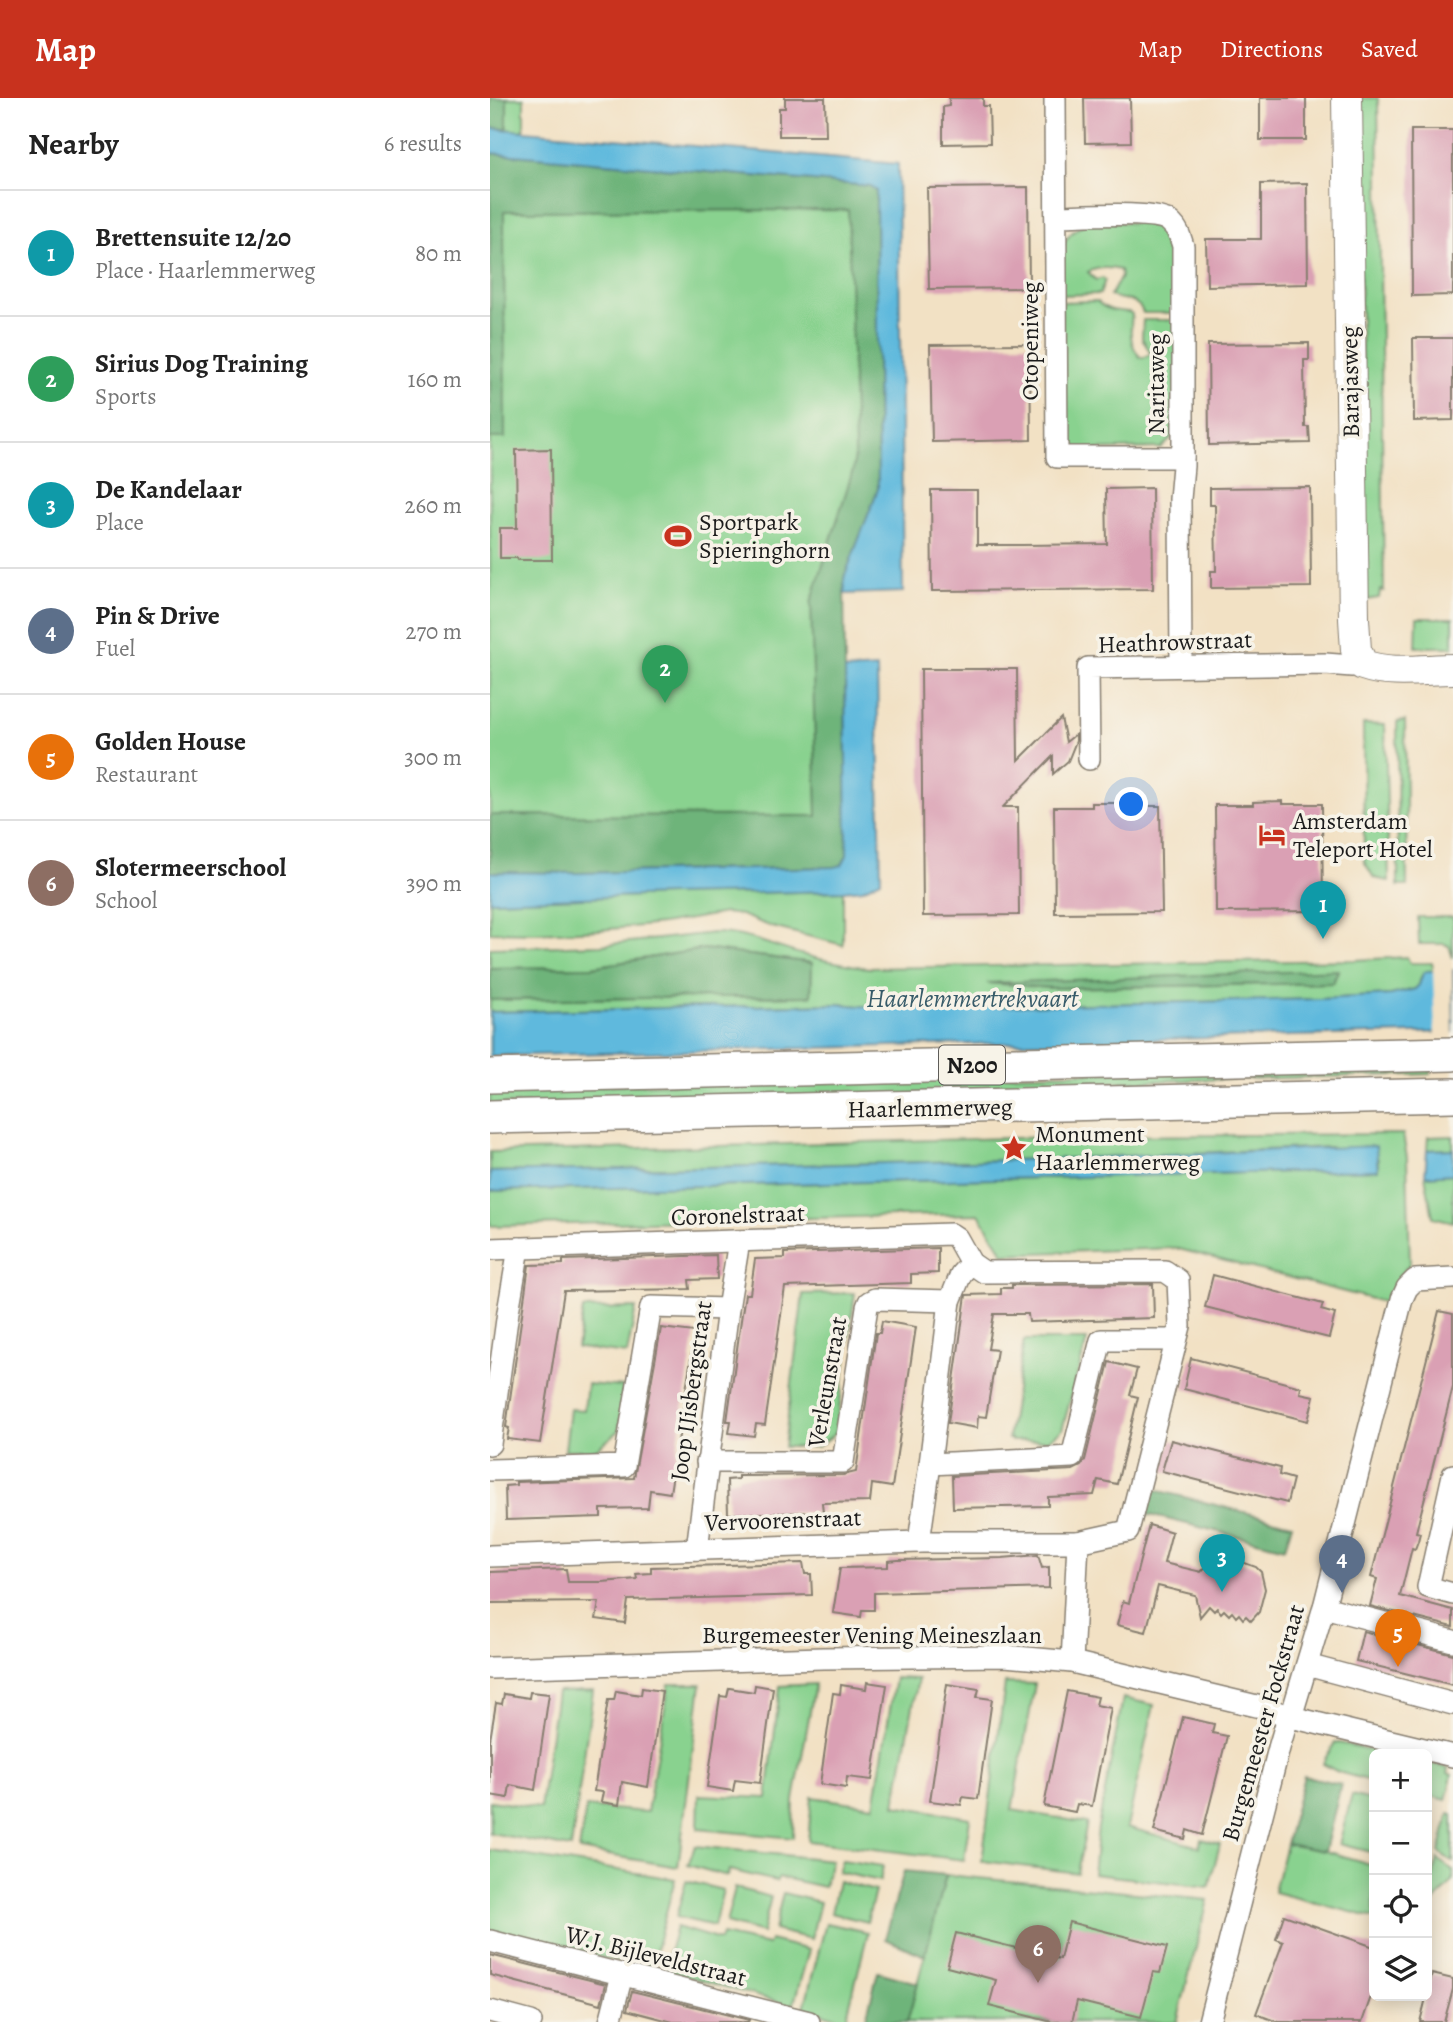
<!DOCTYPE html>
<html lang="en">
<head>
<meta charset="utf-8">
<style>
  :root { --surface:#fff; --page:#f2f2f2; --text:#222; --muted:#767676; --line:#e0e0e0; --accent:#c8321e }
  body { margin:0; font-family:Alegreya,serif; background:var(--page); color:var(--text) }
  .controls { position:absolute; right:21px; bottom:21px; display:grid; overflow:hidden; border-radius:10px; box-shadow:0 4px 18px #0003 }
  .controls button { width:63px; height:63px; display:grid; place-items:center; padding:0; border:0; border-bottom:2px solid var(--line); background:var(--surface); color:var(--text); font:35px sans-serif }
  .you { position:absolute; left:642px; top:707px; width:24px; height:24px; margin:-18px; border:5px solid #fff; border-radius:50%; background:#1a73e8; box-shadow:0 0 0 10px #1a73e833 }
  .badge { display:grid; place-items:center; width:46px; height:46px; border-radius:50%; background:var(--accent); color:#fff; font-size:23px; font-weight:700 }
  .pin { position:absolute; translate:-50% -58px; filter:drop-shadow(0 2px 4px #0008) }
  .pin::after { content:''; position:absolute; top:37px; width:24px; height:21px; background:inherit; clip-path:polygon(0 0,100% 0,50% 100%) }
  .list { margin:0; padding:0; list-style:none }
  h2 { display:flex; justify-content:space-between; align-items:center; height:91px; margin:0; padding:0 28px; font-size:30px }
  h2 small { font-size:23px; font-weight:400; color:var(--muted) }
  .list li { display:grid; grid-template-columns:46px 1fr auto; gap:21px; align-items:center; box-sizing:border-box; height:126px; padding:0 28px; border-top:2px solid var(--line) }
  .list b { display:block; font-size:26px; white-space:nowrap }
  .list p { margin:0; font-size:23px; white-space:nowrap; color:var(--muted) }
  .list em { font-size:23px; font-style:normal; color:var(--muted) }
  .icon { flex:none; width:38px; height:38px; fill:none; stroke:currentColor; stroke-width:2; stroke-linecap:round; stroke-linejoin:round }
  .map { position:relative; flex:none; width:963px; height:1924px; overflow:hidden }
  header { display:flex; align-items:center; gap:42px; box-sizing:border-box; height:98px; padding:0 35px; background:var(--accent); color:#fff }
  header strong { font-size:33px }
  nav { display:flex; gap:38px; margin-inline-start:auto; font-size:24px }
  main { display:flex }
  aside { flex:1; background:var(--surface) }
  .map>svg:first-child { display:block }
</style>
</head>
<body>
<header>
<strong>Map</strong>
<nav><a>Map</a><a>Directions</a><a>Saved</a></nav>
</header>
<main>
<aside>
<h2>Nearby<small>6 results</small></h2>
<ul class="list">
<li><span class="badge" style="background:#0f9aa8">1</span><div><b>Brettensuite 12/20</b><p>Place · Haarlemmerweg</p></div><em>80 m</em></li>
<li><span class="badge" style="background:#2e9e5b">2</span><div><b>Sirius Dog Training</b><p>Sports</p></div><em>160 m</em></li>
<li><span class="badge" style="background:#0f9aa8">3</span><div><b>De Kandelaar</b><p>Place</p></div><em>260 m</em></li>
<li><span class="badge" style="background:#5c6f8a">4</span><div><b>Pin &amp; Drive</b><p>Fuel</p></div><em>270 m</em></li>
<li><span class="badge" style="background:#e8710a">5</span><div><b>Golden House</b><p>Restaurant</p></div><em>300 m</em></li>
<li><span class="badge" style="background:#8d6e63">6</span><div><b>Slotermeerschool</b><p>School</p></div><em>390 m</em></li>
</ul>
</aside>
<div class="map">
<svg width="963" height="1924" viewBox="0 0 963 1924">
  <rect width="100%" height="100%" fill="#f7f3e8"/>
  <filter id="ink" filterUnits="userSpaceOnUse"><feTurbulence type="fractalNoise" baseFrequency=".0143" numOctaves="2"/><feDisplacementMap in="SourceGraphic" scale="14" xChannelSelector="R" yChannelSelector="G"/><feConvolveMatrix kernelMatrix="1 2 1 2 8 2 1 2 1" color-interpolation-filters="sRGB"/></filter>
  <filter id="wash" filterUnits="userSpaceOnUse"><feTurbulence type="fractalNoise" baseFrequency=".00686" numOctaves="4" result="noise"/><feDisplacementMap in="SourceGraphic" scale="28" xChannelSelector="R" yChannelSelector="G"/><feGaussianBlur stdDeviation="1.57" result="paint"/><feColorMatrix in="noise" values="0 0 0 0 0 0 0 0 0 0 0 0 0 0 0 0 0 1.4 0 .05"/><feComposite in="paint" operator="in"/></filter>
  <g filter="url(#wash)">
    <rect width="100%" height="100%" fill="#f2e1c4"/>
    <g fill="#89d28f" stroke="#527756" stroke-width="2" fill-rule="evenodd">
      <polygon points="16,0 34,0 34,34 16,32"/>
      <polygon points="867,0 888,0 894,493 890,492 889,500 876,502"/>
      <polygon points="0,48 386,90 399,399 353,478 355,747 0,779"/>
      <path d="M 600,123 L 669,126 L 682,138 L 687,215 L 653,215 C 649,200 632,203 620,198 L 631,179 L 630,172 C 619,169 608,169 598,174 L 606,182 L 613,180 L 615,182 L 610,196 L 570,197 C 570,162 563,140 600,123 Z"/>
      <path d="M 607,203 C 616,213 627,213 639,214 L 642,216 C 640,233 639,246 650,259 L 655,259 L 661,256 L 652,240 L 653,222 L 688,222 L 686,331 L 679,343 L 671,350 L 589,352 L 579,342 L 573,332 L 570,204 Z"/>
      <polygon points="927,520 963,520 963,549 926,549"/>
      <polygon points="915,623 917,788 908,788 907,624"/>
      <polygon points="873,626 895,627 899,783 884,780 874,763"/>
      <polygon points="353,793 353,847 282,829 251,817 235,815 172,826 109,832 45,835 0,834 0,803 181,797"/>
      <polygon points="928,819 963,819 963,860 959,848 954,846 929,846"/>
      <path d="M 224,835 C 256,835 283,849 314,857 C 335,863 357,866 378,870 L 865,862 L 917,859 L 920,865 L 942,865 L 944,873 L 931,879 L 929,887 L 925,891 L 901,897 L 830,901 L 435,910 L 411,907 L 392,910 L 349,906 L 0,914 L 0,902 L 321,898 L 322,865 L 214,851 L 102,869 L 0,870 L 0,850 L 111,847 ZM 848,873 L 843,885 L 560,890 L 505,885 Z"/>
      <polygon points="940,966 941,976 552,986 457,996 0,1007 0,990"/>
      <polygon points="913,1036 917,1060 920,1166 910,1177 901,1206 685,1150 514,1156 489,1116 0,1128 0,1093 888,1072 888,1061 839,1049 564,1061 0,1074 0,1054 596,1038"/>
      <polygon points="963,1038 963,1051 937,1052 938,1039"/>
      <polygon points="963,1076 963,1124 943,1119 935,1078"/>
      <polygon points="365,1195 346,1335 327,1349 294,1349 313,1196"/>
      <polygon points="146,1210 137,1256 87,1250 93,1211"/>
      <polygon points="534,1242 597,1242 572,1332 558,1342 521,1343 521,1341 518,1341"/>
      <polygon points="97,1286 133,1289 129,1333 105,1352 75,1352 80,1311 94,1312"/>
      <polygon points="405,1580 428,1581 405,1707 480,1720 474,1762 318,1743 322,1699 384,1708"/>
      <polygon points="515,1585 545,1586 522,1712 597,1725 587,1775 492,1763"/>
      <polygon points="179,1586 211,1586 188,1769 89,1752 96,1709 157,1714"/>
      <polygon points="325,1586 304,1702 303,1740 208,1731 209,1697 277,1700 290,1588"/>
      <polygon points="103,1593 81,1750 0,1735 0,1703 50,1710 67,1594"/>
      <polygon points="633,1600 664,1607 637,1729 709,1749 711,1741 730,1746 719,1789 603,1776 608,1729"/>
      <path d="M 845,1644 L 900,1656 L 884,1656 L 884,1684 L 848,1674 L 833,1666 C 835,1658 842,1651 845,1644 Z"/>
      <polygon points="937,1665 959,1670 958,1675 962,1677 956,1702 937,1697"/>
      <polygon points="862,1697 884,1703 884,1755 849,1746"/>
      <polygon points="959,1715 963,1716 963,1764 949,1754"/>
      <polygon points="796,1746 835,1753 884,1767 884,1820 784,1794"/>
      <polygon points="205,1748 341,1762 334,1789 289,1779 286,1783 239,1772 237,1778 198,1767"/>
      <polygon points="0,1752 185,1781 161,1871 0,1834"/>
      <polygon points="948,1761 963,1773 963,1783 937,1813 937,1781 942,1782"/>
      <polygon points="352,1762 393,1768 390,1783 348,1774"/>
      <polygon points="456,1777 718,1802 687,1924 417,1924"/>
      <polygon points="196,1783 233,1792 224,1828 186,1819"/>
      <polygon points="348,1783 385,1793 377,1824 341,1815"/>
      <polygon points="245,1790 281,1799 272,1835 236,1825"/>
      <polygon points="293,1795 330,1804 321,1841 284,1832"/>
      <polygon points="336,1825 378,1834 356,1922 314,1910"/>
      <polygon points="186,1829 230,1842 232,1837 278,1847 280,1842 319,1852 303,1908 174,1872"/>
    </g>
    <g fill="#6eb47a" stroke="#45684b" stroke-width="2">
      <polygon points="0,0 17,0 17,31 0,30"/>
      <polygon points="0,55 381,88 386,93 388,391 354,480 357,757 355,764 349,769 89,775 0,774 0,717 327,718 321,505 363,372 365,355 358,112 14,113 15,340 0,340"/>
      <polygon points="214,851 322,865 321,898 0,902 0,870 102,869"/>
      <polygon points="848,872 843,885 560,890 497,885"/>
      <polygon points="658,1390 802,1426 795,1450 652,1415"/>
      <polygon points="814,1678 851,1686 835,1753 796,1746"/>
      <polygon points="414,1773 456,1777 435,1858 395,1841"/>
      <polygon points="388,1874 428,1885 417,1924 375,1924"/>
    </g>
    <g fill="#5fb9dd" stroke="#3e6a7c" stroke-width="2">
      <polygon points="0,30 408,66 413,494 355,496 354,480 388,391 386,93 380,88 0,55"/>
      <polygon points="387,570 391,782 373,791 353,793 181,797 0,803 0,774 89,775 345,769 352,767 357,757 355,572"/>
      <polygon points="963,872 963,934 0,958 0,914 349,906 392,910 411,907 435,910 830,901 901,897 925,891 929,887 933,875 937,873"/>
      <polygon points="886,1048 888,1072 0,1093 0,1074 564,1061"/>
      <polygon points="963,1051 963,1076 935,1078 937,1052"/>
    </g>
    <polygon fill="#f2e1c4" points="943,869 962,869 963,938 945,938"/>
    <g id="blocks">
      <g fill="#daa0b4">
        <polygon points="295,0 335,0 336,38 289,38 289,10 295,10"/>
        <polygon points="459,0 493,0 493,8 499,8 500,45 453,46 453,9 459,8"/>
        <polygon points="594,0 640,0 641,44 595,45"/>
        <rect x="770" y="0" width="46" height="42"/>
        <polygon points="921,32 963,32 963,197 922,198"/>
        <polygon points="817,85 818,186 717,188 716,141 771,141 771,86"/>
        <polygon points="538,89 539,190 439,191 437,90"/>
        <polygon points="923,240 963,240 963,322 924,323"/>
        <polygon points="819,245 819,262 814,262 815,329 819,329 820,345 719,347 718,246"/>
        <polygon points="540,246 541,342 442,344 440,247"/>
        <polygon points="61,351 62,462 28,462 27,460 10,460 10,430 27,430 26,352"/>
        <polygon points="820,389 821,489 721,490 721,473 726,473 725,407 720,407 720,390"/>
        <polygon points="662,390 663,491 442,493 441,392 487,392 487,447 532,447 617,446 616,391"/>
        <polygon points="431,571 527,571 528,663 571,620 576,644 586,636 586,643 578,663 563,676 563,658 513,709 528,709 529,817 433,818"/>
        <polygon points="793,703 793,706 832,706 833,813 726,814 725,707 763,707 763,704"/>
        <polygon points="602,705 632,705 632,708 670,708 672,814 565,815 564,709 602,709"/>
        <polygon points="448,1150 448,1175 421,1176 421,1185 295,1189 275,1327 266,1326 264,1338 239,1335 241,1323 237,1323 251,1222 255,1196 260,1196 265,1161 295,1160 295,1155"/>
        <polygon points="226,1157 227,1181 199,1182 200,1191 74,1193 50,1345 17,1341 19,1330 16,1329 39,1167 73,1166 73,1162"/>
        <polygon points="723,1177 833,1206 831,1212 845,1216 839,1240 715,1209"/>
        <polygon points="663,1186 664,1220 539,1224 538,1216 504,1216 498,1251 507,1252 496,1319 488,1318 487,1330 458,1325 476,1197 511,1196 511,1190 522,1190 522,1187"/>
        <polygon points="949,1213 963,1216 963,1289 926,1434 930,1435 928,1443 925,1451 922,1450 910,1498 963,1512 963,1529 880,1508 887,1481 881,1479"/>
        <polygon points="392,1223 426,1229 402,1389 382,1386 380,1404 332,1405 333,1414 238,1416 237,1382 248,1381 248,1378 353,1377 366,1374 386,1235 390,1235"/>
        <polygon points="171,1230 205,1234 180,1395 160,1392 158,1410 111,1411 111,1419 16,1422 15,1388 26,1387 26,1384 144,1380"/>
        <polygon points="701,1260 811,1289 810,1295 824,1298 818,1323 694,1291"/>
        <polygon points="619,1264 647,1271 640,1297 648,1299 627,1386 608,1382 604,1397 558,1399 558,1408 463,1410 462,1378 583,1372 591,1368 595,1362"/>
        <polygon points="681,1342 790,1370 789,1377 803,1381 797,1405 672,1373"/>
        <polygon points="659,1427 682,1434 674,1465 711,1474 720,1464 752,1464 766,1469 771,1474 775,1491 769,1514 761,1523 756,1518 753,1521 749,1516 746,1519 742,1514 739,1517 734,1512 731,1515 727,1510 724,1513 719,1508 710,1519 705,1497 668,1488 656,1534 627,1527 633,1503 639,1505"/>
        <polygon points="548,1457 552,1470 559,1469 559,1490 384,1495 384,1512 372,1512 371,1519 343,1515 350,1470 398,1469 398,1463 408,1462 512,1460"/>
        <polygon points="313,1465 315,1476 321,1476 322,1497 138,1502 135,1525 106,1521 109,1504 0,1505 0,1474 76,1471 78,1484 112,1484 147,1481 146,1476 161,1475 161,1469"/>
        <polygon points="873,1533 963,1556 963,1587 866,1563"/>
        <polygon points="377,1584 397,1587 382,1682 357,1679 356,1690 330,1686 343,1595 350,1596 351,1587 376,1591"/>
        <polygon points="457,1586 489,1591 487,1599 502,1601 488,1701 473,1699 471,1707 440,1703"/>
        <polygon points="265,1587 283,1590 270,1685 245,1682 243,1693 217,1689 230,1598 237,1599 239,1590 264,1594"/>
        <polygon points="152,1590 172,1593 158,1689 132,1684 129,1707 111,1704 113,1694 104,1693 118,1602 124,1602 126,1593 151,1597"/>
        <polygon points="577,1593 608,1599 606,1607 621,1610 602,1708 587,1706 585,1714 554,1708"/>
        <polygon points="40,1594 59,1596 45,1692 20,1687 18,1700 0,1697 0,1642 6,1605 12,1606 14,1596 39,1600"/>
        <polygon points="693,1619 724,1626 722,1635 737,1638 712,1737 697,1732 695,1741 664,1733"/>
        <polygon points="794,1817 884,1849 884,1890 872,1924 788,1924 766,1916 793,1844 786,1841"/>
        <polygon points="579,1824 677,1849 670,1875 663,1874 651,1919 587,1903 582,1924 562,1924 499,1908 506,1882 457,1869 466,1835 570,1861"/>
        <polygon points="0,1857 116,1886 111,1906 0,1877"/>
        <polygon points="942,1876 963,1881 963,1891 954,1924 930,1924"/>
        <polygon points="142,1893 259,1922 258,1924 183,1924 137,1912"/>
      </g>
    </g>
  </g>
  <g filter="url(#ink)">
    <use href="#blocks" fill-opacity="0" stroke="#877e70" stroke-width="2"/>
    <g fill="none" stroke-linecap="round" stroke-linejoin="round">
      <g stroke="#877e70" stroke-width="24">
        <g id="street">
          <polyline points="565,0 567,359 693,359"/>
          <path d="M 566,118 C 587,118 667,112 680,124 C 688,131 690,138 693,148 L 693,368 L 690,401 L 691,568"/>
          <polyline points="599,661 598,570 835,566 862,568"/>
          <polyline points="0,1151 461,1136 467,1140 481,1165 494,1174 675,1173 688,1182 690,1228 638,1433 588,1444 582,1564"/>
          <polyline points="0,1346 18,1214 29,1150"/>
          <polyline points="217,1364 353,1364 377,1209 379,1204 385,1201 460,1203"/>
          <polyline points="440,1366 582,1359 611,1242 686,1242"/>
          <polyline points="0,1372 134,1368 161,1209 238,1211"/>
          <polyline points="963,1377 938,1489 963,1496"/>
          <polyline points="429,1444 440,1366 460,1203 471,1176 481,1165"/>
          <polyline points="207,1451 238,1211 249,1143"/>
          <polyline points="0,1458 429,1444 588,1444"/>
          <polyline points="834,1509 963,1543"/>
          <polyline points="817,1567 963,1606"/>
          <polyline points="0,1570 333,1560 515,1558 582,1564 775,1610 801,1619 963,1658"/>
          <polyline points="0,1843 319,1924"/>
          <polyline points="0,1913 41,1924"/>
          <polyline points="120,1924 132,1877"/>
          <polyline points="719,1924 789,1650 796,1626 801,1619 834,1509 912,1201 917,1190 925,1182 963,1180"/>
        </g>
      </g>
      <g stroke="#877e70" stroke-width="32">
        <path id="secondary" d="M 857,0 L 864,521 L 866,552 L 873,567 C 901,577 934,571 963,571"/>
      </g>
      <g stroke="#877e70" stroke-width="36">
        <g id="primary">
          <polyline points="0,978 963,956"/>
          <polyline points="0,1019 963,997"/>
        </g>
      </g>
      <use href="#street" stroke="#fff" stroke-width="21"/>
      <use href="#secondary" stroke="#fff" stroke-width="30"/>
      <use href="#primary" stroke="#fff" stroke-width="33"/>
    </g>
  </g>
  <defs>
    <g id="stadium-bare" transform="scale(2.1)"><path d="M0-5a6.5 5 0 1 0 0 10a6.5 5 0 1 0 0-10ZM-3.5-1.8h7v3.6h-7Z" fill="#c8321e" stroke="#f7f3e8" stroke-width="2.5" paint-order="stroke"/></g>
    <g id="hotel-bare" transform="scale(2.1)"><path d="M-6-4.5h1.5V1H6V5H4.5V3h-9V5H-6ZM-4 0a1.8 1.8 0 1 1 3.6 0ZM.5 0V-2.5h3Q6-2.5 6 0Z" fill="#c8321e" stroke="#f7f3e8" stroke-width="2.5" paint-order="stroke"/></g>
    <g id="sight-bare" transform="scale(2.1)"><path d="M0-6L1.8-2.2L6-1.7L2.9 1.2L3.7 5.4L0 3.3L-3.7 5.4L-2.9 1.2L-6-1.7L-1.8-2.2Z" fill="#c8321e" stroke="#f7f3e8" stroke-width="2.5" paint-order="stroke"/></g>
  </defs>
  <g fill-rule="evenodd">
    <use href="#stadium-bare" x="188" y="438"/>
    <use href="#hotel-bare" x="782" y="737"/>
    <use href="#sight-bare" x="524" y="1050"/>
  </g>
  <g text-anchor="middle" stroke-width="7" stroke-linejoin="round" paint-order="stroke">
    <rect fill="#f7f3e8" stroke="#5e5c59" stroke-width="2" x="449" y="947.5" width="66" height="39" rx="5"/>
    <g font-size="23" font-weight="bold" fill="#1c1c1c">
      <text x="482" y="975">N200</text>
    </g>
    <g font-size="24" fill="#1c1c1c" stroke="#f7f3e8">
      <text transform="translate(540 243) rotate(-90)" y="8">Otopeniweg</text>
      <text transform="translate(860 284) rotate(-91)" y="8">Barajasweg</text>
      <text transform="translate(666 286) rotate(-90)" y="8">Naritaweg</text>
      <text transform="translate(685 544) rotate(-2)" y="8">Heathrowstraat</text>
      <text transform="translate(440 1010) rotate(-1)" y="8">Haarlemmerweg</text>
      <text transform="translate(248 1117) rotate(-2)" y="8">Coronelstraat</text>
      <text transform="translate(337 1284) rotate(-80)" y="8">Verleunstraat</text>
      <text transform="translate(201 1293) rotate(-82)" y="8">Joop IJisbergstraat</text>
      <text transform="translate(293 1422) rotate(-2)" y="8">Vervoorenstraat</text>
      <text x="382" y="1545">Burgemeester Vening Meineszlaan</text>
      <text transform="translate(773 1625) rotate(-74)" y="8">Burgemeester Fockstraat</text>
      <text transform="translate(166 1858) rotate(14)" y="8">W.J. Bijleveldstraat</text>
    </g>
    <g font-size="24" fill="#1c1c1c" stroke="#f7f3e8" text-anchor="start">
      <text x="209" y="432">Sportpark<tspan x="209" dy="28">Spieringhorn</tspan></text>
      <text x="803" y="731">Amsterdam<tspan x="803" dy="28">Teleport Hotel</tspan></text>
      <text x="545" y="1044">Monument<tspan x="545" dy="28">Haarlemmerweg</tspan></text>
    </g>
    <g font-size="26" font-style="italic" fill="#375b69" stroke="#f7f3e8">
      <text x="482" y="909">Haarlemmertrekvaart</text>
    </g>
  </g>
</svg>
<div class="controls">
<button>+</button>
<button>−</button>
<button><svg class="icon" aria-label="locate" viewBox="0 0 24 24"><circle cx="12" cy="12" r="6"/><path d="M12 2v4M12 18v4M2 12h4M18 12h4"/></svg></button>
<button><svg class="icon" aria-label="layers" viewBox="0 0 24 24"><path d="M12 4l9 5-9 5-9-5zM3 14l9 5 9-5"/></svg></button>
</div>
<div class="you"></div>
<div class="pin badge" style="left:833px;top:841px;background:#0f9aa8">1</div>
<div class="pin badge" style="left:175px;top:605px;background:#2e9e5b">2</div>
<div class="pin badge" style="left:732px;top:1494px;background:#0f9aa8">3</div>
<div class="pin badge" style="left:852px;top:1495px;background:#5c6f8a">4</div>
<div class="pin badge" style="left:908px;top:1569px;background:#e8710a">5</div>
<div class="pin badge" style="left:548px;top:1885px;background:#8d6e63">6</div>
</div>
</main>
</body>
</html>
